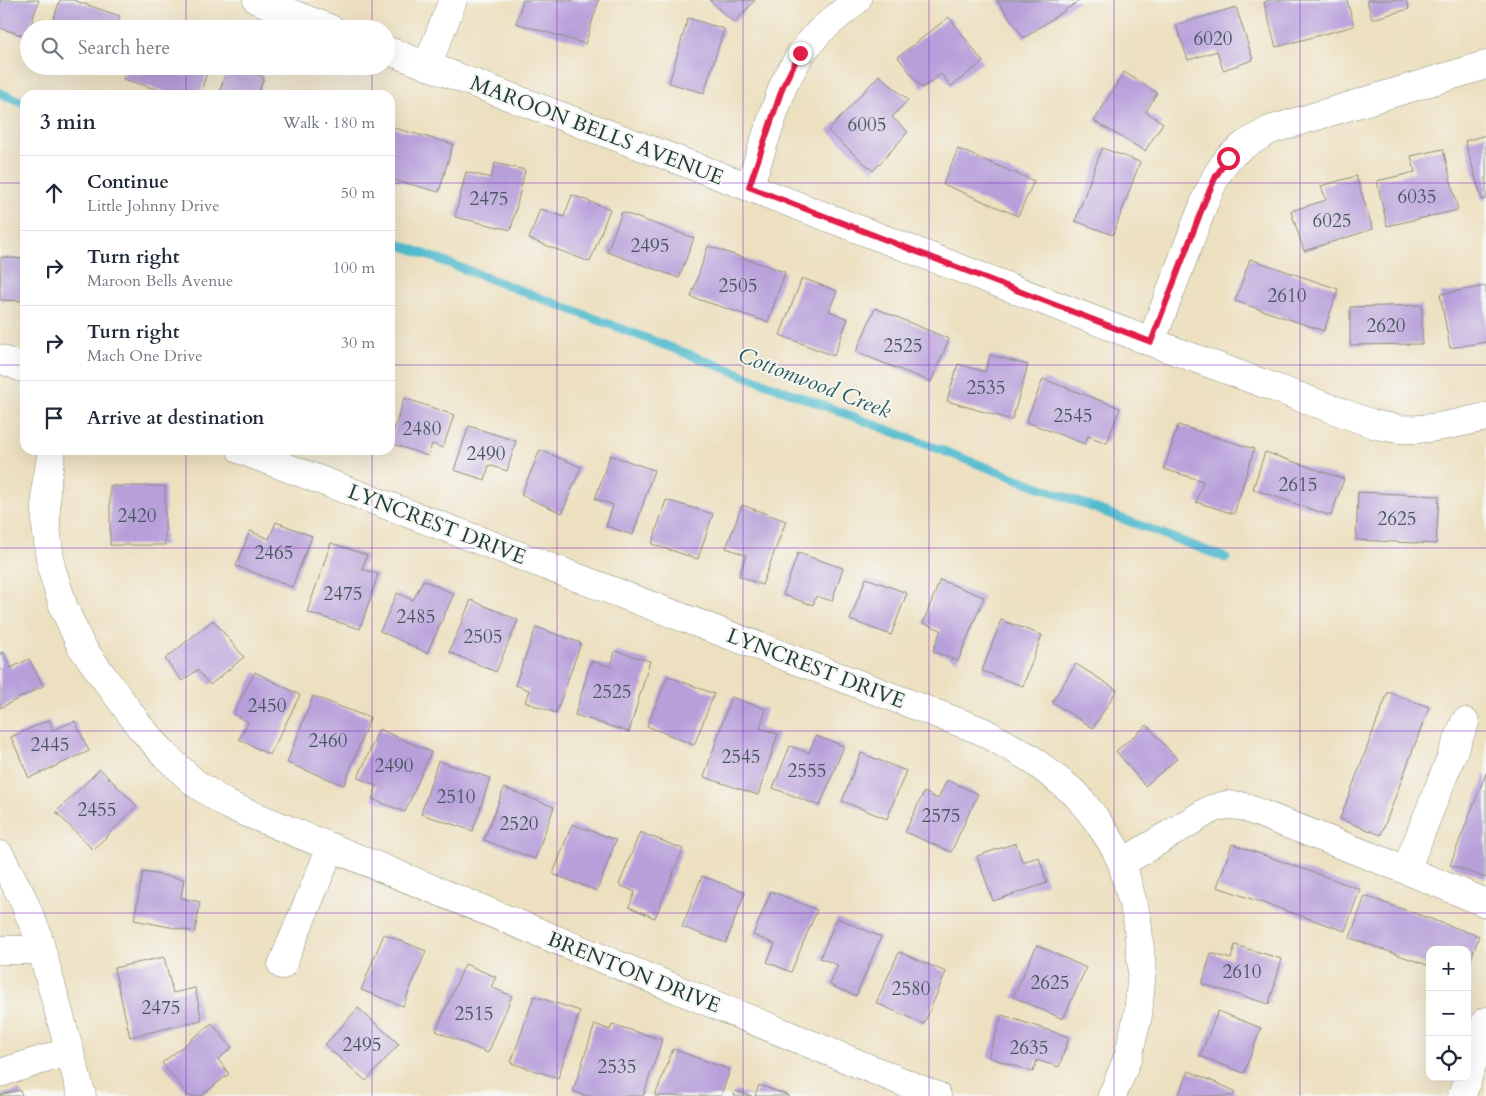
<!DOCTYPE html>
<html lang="en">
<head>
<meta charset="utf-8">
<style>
  :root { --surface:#fff; --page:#f6f6f7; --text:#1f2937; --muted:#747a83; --line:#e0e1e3 }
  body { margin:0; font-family:Cardo,serif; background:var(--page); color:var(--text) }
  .controls { position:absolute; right:15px; bottom:15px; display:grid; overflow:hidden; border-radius:10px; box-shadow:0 5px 20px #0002 }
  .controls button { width:45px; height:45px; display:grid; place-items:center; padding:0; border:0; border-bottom:1px solid var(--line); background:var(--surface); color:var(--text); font:25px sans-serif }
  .stop { position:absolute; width:15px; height:15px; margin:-11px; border:4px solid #e11d48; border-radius:50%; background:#fff }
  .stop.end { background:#e11d48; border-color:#fff; box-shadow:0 1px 5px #0008 }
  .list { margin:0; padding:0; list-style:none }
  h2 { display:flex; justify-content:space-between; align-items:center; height:65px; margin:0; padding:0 20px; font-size:21px }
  h2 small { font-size:16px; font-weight:400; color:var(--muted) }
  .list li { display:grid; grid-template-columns:32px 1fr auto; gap:15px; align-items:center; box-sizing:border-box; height:75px; padding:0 20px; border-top:1px solid var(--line) }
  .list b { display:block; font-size:19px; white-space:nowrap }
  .list p { margin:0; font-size:16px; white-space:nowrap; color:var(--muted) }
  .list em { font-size:16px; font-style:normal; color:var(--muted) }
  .icon { flex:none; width:28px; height:28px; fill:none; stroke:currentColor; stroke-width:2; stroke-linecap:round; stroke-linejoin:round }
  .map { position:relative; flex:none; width:1486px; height:1096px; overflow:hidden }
  .search { position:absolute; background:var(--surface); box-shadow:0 5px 20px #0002; left:20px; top:20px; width:375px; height:55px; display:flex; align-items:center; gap:12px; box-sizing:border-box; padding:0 18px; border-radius:28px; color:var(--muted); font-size:19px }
  .panel { position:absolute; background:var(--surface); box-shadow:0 5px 20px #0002; left:20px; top:90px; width:375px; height:365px; border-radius:15px }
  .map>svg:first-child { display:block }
</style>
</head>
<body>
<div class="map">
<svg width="1486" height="1096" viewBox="0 0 1486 1096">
  <rect width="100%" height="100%" fill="#f6f6f2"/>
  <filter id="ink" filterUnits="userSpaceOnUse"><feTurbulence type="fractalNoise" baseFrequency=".02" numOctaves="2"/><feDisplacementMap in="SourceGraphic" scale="10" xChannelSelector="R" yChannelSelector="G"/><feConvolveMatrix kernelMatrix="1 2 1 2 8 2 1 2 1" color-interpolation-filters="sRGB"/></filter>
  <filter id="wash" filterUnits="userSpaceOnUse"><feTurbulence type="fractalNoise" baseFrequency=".0096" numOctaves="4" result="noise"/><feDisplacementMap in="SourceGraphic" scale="20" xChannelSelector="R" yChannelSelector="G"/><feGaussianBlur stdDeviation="1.12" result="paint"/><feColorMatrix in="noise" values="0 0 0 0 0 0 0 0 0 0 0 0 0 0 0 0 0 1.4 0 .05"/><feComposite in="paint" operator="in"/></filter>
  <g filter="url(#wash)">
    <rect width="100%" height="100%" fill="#ede0c0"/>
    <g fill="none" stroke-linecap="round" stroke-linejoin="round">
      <g stroke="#51bbce" stroke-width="9">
        <polyline points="0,93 25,103"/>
        <polyline points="390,241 1226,558"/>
      </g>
    </g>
    <g id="blocks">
      <g fill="#b79fda">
        <polygon points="0,0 39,0 27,37 0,28"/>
        <polygon points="60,0 73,0 120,16 115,29 50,29"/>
        <polygon points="523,0 599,0 585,44 516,23"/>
        <polygon points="709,0 755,0 734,23"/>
        <polygon points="997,0 1080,0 1024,38"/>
        <polygon points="1270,0 1347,0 1354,26 1276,47 1264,2"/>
        <polygon points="1367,0 1406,0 1409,9 1372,19"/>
        <polygon points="1236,7 1253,60 1223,70 1217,51 1188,60 1176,25"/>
        <polygon points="949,17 983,62 951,86 941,74 922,88 898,57"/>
        <polygon points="688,18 724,29 704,93 669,83"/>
        <polygon points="127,66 209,66 200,95 176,95 123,79"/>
        <polygon points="229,66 234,66 264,77 258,95 218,95"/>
        <polygon points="1124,72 1157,93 1146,112 1163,123 1145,151 1094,121"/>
        <polygon points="879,75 908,100 892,117 908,132 873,171 828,131"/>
        <polygon points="303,91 313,95 301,95"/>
        <polygon points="390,127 453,144 439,192 390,179"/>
        <polygon points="1486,135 1486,199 1482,200 1465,141"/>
        <polygon points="1102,148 1140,162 1113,235 1075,221"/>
        <polygon points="958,149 1034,181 1018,216 943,184"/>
        <polygon points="1443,149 1458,210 1387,226 1377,181 1415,172 1411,156"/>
        <polygon points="495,163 525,170 511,230 455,217 466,172 491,178"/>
        <polygon points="1356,176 1373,229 1304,251 1291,211 1326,200 1321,186"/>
        <polygon points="572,195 610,209 590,262 529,239 540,209 564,217"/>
        <polygon points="622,212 694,238 679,278 607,252"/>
        <polygon points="708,246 785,272 768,322 691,297"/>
        <polygon points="1,257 25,259 25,301 0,300"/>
        <polygon points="1250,259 1338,289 1324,331 1235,301"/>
        <polygon points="802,278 837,291 829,311 848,319 834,356 780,335"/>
        <polygon points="1486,286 1486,342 1450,348 1440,294"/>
        <polygon points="1422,305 1422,344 1350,345 1350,307"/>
        <polygon points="875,308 949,339 931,382 856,352"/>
        <polygon points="990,355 1028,365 1012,420 947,401 958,364 985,372"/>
        <polygon points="1043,379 1120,408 1107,443 1088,436 1085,444 1026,422"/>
        <polygon points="404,398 454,415 443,448 432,444 428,456 390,443"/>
        <polygon points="1178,425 1254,449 1234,514 1196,502 1203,481 1164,469"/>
        <polygon points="469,426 516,441 507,471 489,465 485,480 454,470"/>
        <polygon points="540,450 581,467 562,513 521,495"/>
        <polygon points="1265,452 1344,479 1331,516 1253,489"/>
        <polygon points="610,455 654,470 633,535 606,526 613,505 595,499"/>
        <rect x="110" y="486" width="55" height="59"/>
        <polygon points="1358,492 1439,496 1436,544 1356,540"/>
        <polygon points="666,500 713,514 698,559 652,544"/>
        <polygon points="742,505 786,521 762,585 739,576 746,555 726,548"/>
        <polygon points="276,522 312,536 292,587 236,566 250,531 269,539"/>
        <polygon points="331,543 367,555 362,569 378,574 360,629 307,612"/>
        <polygon points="798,553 843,568 832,601 816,596 813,605 783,595"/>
        <polygon points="866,578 907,593 891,635 850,620"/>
        <polygon points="423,580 454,594 427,653 380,631 397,593 413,600"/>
        <polygon points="940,580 984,597 958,661 933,651 941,630 923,623"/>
        <polygon points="471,600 518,620 496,672 449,652"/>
        <polygon points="213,620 244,657 210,685 197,670 182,681 165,659"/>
        <polygon points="1001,620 1042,635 1023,686 982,671"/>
        <polygon points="536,627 581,643 556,713 525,702 529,690 515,685"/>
        <polygon points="615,651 650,661 629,732 575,715 591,661 611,667"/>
        <polygon points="3,652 11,668 29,659 43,686 0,708 0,653"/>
        <polygon points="1076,664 1117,690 1093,728 1052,702"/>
        <polygon points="255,672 300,695 270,755 239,739 248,722 233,714"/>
        <polygon points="668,676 714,694 694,745 647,726"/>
        <polygon points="1388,692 1429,707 1381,835 1340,819"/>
        <polygon points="313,696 370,718 344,785 287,763"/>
        <polygon points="731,697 766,709 760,728 778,734 758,795 704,777"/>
        <polygon points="49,720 53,730 75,721 89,751 29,778 11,737"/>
        <polygon points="1147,725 1177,759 1145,786 1116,751"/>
        <polygon points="379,729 431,752 405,812 372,799 377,786 358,778"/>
        <polygon points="816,736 844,746 820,806 773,788 790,746 809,753"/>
        <polygon points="861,753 906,771 887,819 842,801"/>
        <polygon points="438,761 490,778 473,831 421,814"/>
        <polygon points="100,769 137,806 93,850 56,812"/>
        <polygon points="1486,773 1486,878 1450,865"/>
        <polygon points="947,780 978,794 951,852 905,832 924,792 938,799"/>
        <polygon points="504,788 554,807 535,859 484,840"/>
        <polygon points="572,824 616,840 597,891 553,874"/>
        <polygon points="640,832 683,849 655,918 629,907 635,892 619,885"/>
        <polygon points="1016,843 1022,862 1039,857 1047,883 993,901 977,856"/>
        <polygon points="1232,844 1360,889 1345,931 1217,887"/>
        <polygon points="143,872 184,879 181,898 200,902 195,932 134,920"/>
        <polygon points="702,876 745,892 726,943 682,927"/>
        <polygon points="771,891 817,910 791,972 767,962 775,944 753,935"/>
        <polygon points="1365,896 1479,936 1468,968 1467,950 1430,950 1430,966 1350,938"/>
        <polygon points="837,918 881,937 856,996 830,985 838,965 820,958"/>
        <polygon points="384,934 426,951 403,1006 361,990"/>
        <polygon points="1037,945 1086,968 1063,1019 1013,997"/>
        <polygon points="1235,945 1282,959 1269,1004 1202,984 1211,953 1231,959"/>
        <polygon points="899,952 946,972 924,1024 876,1003"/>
        <polygon points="164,957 173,993 195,988 202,1020 130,1037 114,968"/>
        <polygon points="465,964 496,977 491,987 512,996 488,1053 436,1031"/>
        <polygon points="534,996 580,1011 558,1078 511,1063"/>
        <polygon points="358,1008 399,1044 366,1081 325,1045"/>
        <polygon points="1218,1011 1261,1028 1244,1073 1200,1056"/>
        <polygon points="1002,1015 1069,1037 1059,1067 1037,1060 1033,1072 988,1057"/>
        <polygon points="212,1023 232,1048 218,1059 229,1074 201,1096 189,1096 162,1063"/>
        <polygon points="595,1024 610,1030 612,1024 662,1040 643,1096 587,1096 573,1091"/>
        <polygon points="673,1049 730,1070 721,1096 655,1096"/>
        <polygon points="1189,1071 1235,1091 1233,1096 1178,1096"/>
        <polygon points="759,1085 790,1096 755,1096"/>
        <polygon points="20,1090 22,1096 0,1096 0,1095"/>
        <polygon points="735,1091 752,1096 734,1096"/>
      </g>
    </g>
  </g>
  <g filter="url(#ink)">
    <use href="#blocks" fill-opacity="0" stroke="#868e7a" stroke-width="1"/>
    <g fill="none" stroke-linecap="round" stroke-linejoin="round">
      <g stroke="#868e7a" stroke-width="29">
        <g id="minor">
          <polyline points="257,0 331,29"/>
          <path d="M 386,50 L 749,187 L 1151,342 L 1373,424 C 1382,426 1391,428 1400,429 C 1428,431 1459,423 1486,417"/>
          <polyline points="427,66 453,0"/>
          <polyline points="749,187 783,86 801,53 820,31 857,0"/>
          <polyline points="1151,342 1205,201 1216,176 1228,158 1244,145 1270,130 1486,65"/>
          <polyline points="0,359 25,369"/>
          <polyline points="52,450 46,486 46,526 51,567 64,608 81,646 141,728 166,756 195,783 228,805 937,1096"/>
          <polyline points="241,450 982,731 1030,758 1076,794 1095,818 1112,843 1122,863 1137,918 1142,970 1138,1015 1128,1057 1112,1096"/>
          <polyline points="0,855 22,897 37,933 82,1096"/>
          <polyline points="1122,863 1211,809 1226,805 1241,806 1406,870 1465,722"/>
          <polyline points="1406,870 1486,903"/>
          <polyline points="0,950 41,950"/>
          <polyline points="282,965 331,847"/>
          <polyline points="0,1073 70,1051"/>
          <polyline points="1462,1096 1486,1021"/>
        </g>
      </g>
      <use href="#minor" stroke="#fff" stroke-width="28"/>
    </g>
  </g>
  <g fill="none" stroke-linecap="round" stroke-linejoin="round" filter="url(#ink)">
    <polyline stroke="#e11d48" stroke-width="6" points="800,53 783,86 749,187 1151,342 1205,201 1216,176 1228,158"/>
  </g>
  <path fill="none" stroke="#7b2cbf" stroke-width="1" stroke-opacity="0.55" d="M 186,0 L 186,29M 372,0 L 372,29M 557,0 L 557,1096M 743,0 L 743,1096M 929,0 L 929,1096M 1114,0 L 1114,1096M 1300,0 L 1300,1096M 186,66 L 186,95M 372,66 L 372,95M 0,183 L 25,183M 390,183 L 1486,183M 0,365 L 25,365M 390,365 L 1486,365M 186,450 L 186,1096M 372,450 L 372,1096M 0,548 L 1486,548M 0,731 L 1486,731M 0,913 L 1486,913"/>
  <g text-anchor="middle" stroke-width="4" stroke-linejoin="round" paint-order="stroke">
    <g font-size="19" fill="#45565e">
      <text x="1213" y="45">6020</text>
      <text x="867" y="131">6005</text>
      <text x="1417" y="203">6035</text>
      <text x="489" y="205">2475</text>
      <text x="1332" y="227">6025</text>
      <text x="650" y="252">2495</text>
      <text x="738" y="292">2505</text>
      <text x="1287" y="302">2610</text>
      <text x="1386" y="332">2620</text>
      <text x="903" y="352">2525</text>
      <text x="986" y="394">2535</text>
      <text x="1073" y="422">2545</text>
      <text x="422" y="435">2480</text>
      <text x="486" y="460">2490</text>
      <text x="1298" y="491">2615</text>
      <text x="137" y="522">2420</text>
      <text x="1397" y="525">2625</text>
      <text x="274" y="559">2465</text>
      <text x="343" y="600">2475</text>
      <text x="416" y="623">2485</text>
      <text x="483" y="643">2505</text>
      <text x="612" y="698">2525</text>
      <text x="267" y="712">2450</text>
      <text x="328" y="747">2460</text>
      <text x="50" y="751">2445</text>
      <text x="741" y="763">2545</text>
      <text x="394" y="772">2490</text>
      <text x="807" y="777">2555</text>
      <text x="456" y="803">2510</text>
      <text x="97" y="816">2455</text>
      <text x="941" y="822">2575</text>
      <text x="519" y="830">2520</text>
      <text x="1242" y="978">2610</text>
      <text x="1050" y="989">2625</text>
      <text x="911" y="995">2580</text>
      <text x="161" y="1014">2475</text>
      <text x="474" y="1020">2515</text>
      <text x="362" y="1051">2495</text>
      <text x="1029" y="1054">2635</text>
      <text x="617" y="1073">2535</text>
    </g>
    <g font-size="21" fill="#1f3d34" stroke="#f6f6f2">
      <text transform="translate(597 130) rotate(21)" y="7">MAROON BELLS AVENUE</text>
      <text transform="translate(437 524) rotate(21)" y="7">LYNCREST DRIVE</text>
      <text transform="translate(816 668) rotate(21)" y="7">LYNCREST DRIVE</text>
      <text transform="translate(634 972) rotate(22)" y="7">BRENTON DRIVE</text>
    </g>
    <g font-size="22" font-style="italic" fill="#2c5c5a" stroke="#f6f6f2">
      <text transform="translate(815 382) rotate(21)" y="8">Cottonwood Creek</text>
    </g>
  </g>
</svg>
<div class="controls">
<button>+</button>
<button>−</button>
<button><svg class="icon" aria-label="locate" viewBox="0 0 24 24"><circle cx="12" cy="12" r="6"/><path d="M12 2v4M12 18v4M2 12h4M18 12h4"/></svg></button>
</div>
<div class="stop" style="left:1228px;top:158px"></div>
<div class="stop end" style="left:800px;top:53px"></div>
<div class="search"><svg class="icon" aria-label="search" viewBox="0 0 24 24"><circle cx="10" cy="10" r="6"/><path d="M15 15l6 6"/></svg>Search here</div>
<section class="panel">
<h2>3 min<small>Walk · 180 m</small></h2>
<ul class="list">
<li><svg class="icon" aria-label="ahead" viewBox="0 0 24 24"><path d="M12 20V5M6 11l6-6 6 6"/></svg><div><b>Continue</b><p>Little Johnny Drive</p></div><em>50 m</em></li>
<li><svg class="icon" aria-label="right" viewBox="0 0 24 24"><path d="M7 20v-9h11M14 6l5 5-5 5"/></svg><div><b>Turn right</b><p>Maroon Bells Avenue</p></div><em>100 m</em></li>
<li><svg class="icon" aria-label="right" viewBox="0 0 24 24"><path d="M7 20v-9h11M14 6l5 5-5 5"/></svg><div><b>Turn right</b><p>Mach One Drive</p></div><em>30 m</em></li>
<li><svg class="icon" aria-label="arrive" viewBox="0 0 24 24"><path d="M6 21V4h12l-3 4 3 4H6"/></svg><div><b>Arrive at destination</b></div></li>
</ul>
</section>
</div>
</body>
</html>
